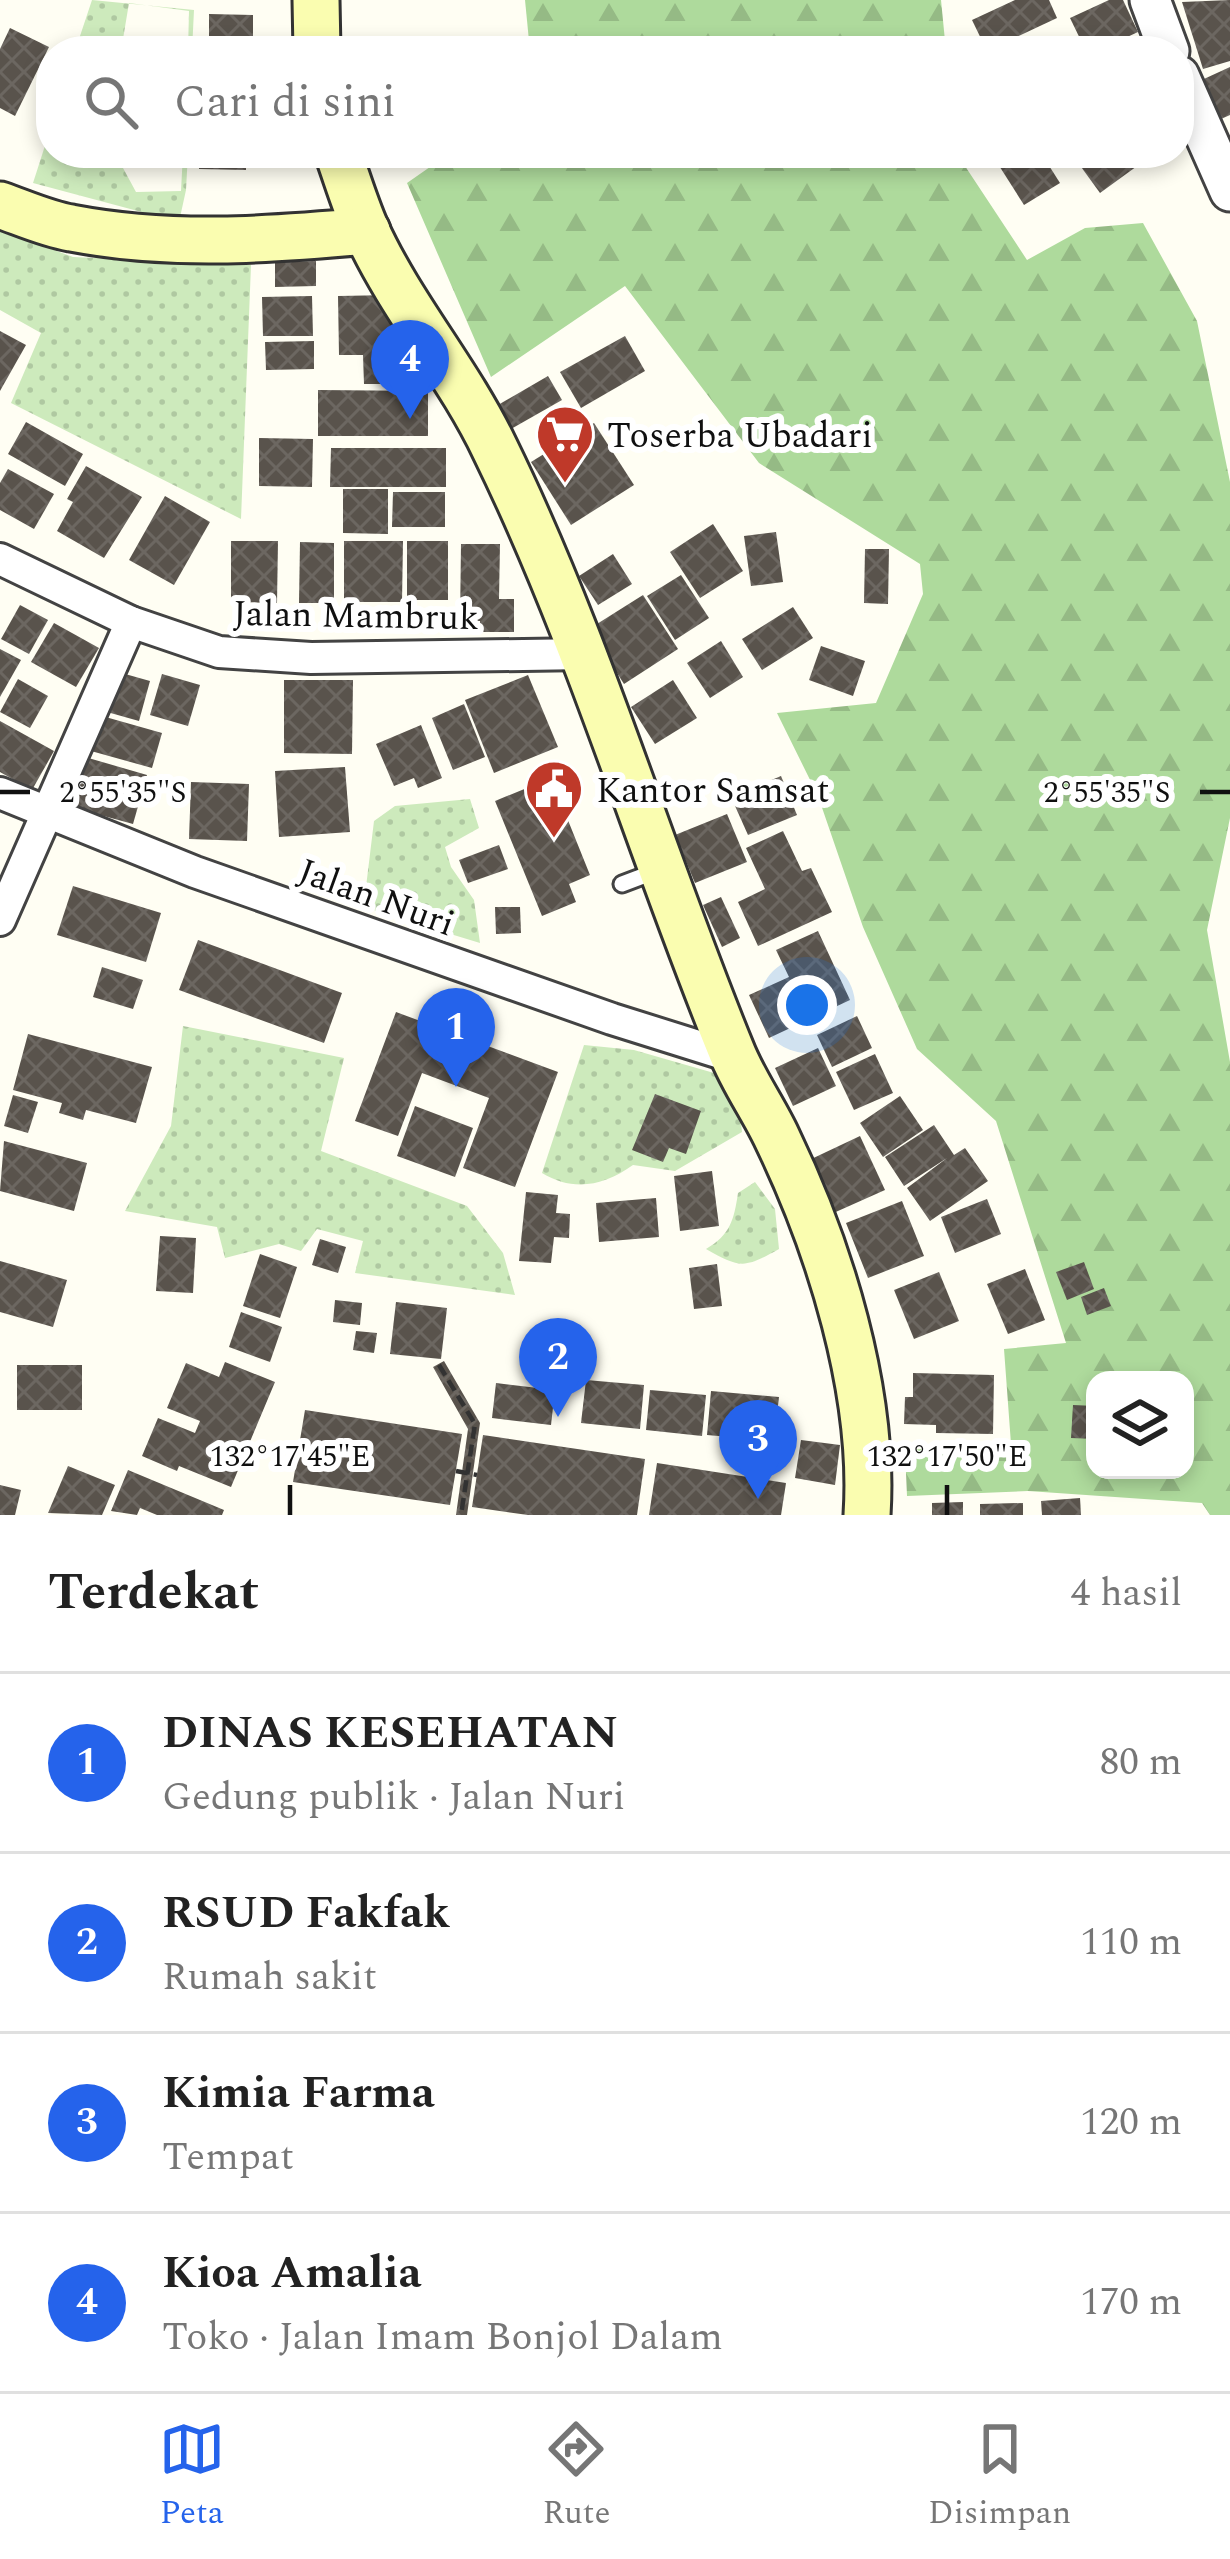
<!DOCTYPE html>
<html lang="id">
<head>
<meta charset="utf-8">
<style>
  :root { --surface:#fff; --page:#f6f6f6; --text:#222; --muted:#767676; --line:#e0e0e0; --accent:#2563eb }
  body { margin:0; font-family:Spectral,serif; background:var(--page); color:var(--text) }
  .controls { position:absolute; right:36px; bottom:36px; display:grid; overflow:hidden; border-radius:24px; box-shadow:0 6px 18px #0003 }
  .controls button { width:108px; height:108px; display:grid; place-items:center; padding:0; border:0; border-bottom:3px solid var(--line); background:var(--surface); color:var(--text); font:60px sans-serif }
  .you { position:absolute; left:807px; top:1005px; width:42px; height:42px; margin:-30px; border:9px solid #fff; border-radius:50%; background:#1a73e8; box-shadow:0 0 0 18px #1a73e833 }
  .badge { display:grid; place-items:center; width:78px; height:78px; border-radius:50%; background:var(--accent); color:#fff; font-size:39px; font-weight:700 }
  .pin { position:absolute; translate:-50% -99px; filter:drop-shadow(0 3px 6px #0008) }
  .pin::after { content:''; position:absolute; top:63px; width:42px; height:36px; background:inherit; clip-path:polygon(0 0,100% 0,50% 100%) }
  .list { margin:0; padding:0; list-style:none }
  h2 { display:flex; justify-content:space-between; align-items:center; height:156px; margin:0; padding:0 48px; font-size:51px }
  h2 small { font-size:39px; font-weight:400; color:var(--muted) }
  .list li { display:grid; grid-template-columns:78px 1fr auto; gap:36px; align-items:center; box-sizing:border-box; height:180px; padding:0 48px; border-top:3px solid var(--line) }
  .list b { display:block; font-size:45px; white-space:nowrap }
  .list p { margin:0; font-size:39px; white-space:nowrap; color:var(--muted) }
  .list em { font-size:39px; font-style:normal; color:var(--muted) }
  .icon { flex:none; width:66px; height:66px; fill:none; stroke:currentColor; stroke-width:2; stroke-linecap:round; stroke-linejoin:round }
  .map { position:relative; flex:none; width:1230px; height:1515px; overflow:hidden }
  .search { position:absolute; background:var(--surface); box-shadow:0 6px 18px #0003; left:36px; right:36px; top:36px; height:132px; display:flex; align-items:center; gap:30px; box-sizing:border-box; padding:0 42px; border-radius:48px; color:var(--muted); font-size:45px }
  .sheet { height:876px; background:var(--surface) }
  nav { display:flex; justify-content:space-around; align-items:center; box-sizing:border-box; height:168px; border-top:3px solid var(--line); background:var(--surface); font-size:33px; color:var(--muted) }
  nav a { display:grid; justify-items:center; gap:6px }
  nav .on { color:var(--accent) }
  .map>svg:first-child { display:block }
</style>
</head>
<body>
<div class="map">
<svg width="1230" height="1515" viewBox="0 0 1230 1515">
  <defs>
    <pattern id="grass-dots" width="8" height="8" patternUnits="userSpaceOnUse" patternTransform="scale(3)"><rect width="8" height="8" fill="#cdeabc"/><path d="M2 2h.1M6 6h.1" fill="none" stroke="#afc8a1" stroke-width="1.8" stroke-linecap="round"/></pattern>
    <pattern id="forest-firs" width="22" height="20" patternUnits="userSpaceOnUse" patternTransform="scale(3)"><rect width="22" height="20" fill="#aeda9c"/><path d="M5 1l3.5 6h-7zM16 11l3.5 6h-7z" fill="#95ba85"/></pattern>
    <pattern id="building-cross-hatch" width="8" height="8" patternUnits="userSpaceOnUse" patternTransform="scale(3)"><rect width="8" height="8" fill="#59534c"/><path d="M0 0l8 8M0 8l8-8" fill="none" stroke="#6c6761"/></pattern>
  </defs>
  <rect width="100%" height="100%" fill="#fffef3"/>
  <g fill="url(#grass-dots)">
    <polygon points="92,0 194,10 192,51 188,51 189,11 129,3 121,51 75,51"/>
    <polygon points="51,127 51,153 126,153 123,168 136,192 181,191 183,153 188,153 186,190 179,222 33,183"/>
    <polygon points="0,230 73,257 251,265 241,519 11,403 41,333 0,310"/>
    <polygon points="470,799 479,828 445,847 451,867 474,900 480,943 375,911 366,887 374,821 395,806"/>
    <polygon points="183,1026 344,1058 321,1151 467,1206 503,1253 515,1295 355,1273 363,1241 317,1229 301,1251 279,1244 225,1258 217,1227 125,1211 171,1126"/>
    <path d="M 584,1045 L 634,1050 L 721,1075 L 739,1106 L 742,1132 L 675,1171 L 633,1165 C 604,1186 573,1192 542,1173 Z"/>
    <path d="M 755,1182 L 775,1209 L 779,1249 C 745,1268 741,1269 706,1249 C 730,1235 734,1220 738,1193 Z"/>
  </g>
  <g fill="url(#forest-firs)" fill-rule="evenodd">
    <polygon points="525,0 941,0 946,51 530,51"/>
    <path d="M 450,153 L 962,153 L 963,163 L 1027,260 L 1085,228 L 1143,223 L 1197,321 L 1230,482 L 1230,818 L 1207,930 L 1230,1062 L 1230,1515 L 1210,1515 L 1202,1503 L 1028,1491 L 907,1496 L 905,1450 L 1011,1444 L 1004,1349 L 1066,1343 L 996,1121 L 917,1049 L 863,927 L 818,796 L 777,713 L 876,703 L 923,594 L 920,564 L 759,463 L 625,286 L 491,377 L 407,183 ZM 1095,1380 L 1185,1380 L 1185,1470 L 1095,1470 Z"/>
  </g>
  <g fill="url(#building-cross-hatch)">
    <polygon points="1015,0 1049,0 1057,18 987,51 972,20"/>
    <polygon points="1109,0 1123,0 1138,32 1097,51 1086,51 1070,18"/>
    <polygon points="1230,0 1230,61 1203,69 1182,2"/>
    <polygon points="209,14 253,15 253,42 209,42"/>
    <polygon points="10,28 49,47 15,116 0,108 0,49"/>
    <polygon points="1230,67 1230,115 1212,123 1193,84"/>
    <polygon points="199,153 246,153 246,170 199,169"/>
    <polygon points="991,153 1041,153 1060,183 1024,205"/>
    <polygon points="1071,153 1155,153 1100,193"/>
    <polygon points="316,261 316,286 275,287 275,262"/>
    <polygon points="391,295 392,334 407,334 407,365 392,365 393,384 364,384 363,355 339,355 338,296"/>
    <polygon points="312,296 313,336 263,336 262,297"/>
    <polygon points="0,331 26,345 0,391"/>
    <polygon points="625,336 645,371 581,408 560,372"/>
    <polygon points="314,341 314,369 266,370 265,342"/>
    <polygon points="548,376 562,400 511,429 498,405"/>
    <polygon points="318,390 428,391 428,436 318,436"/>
    <polygon points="26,422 83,454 65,486 8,454"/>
    <polygon points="594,423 634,485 571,525 531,462"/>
    <polygon points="259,438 313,439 312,487 259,486"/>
    <polygon points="331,448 446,448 446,487 330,487"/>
    <polygon points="86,466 142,497 104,558 57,531 73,502 67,499"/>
    <polygon points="8,469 54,494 34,529 0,510 0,483"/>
    <polygon points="343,489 388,489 388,534 343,533"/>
    <polygon points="393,492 445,492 445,527 392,527"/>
    <polygon points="165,496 210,522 174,585 129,560"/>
    <polygon points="713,524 743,571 700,598 670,552"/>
    <polygon points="776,532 783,582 751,586 744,536"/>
    <polygon points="231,541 278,541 277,603 231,602"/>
    <polygon points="344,541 403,541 402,602 344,602"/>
    <rect x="407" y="541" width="41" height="59"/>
    <polygon points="300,542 334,543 334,603 299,603"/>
    <polygon points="461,544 500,544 499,599 514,599 514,632 480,632 480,621 460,621"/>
    <polygon points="865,549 889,549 888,604 864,603"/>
    <polygon points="613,554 632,584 598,605 579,576"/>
    <polygon points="681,575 709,618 675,640 647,596"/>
    <polygon points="643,595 678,649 624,684 589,629"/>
    <polygon points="20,605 48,620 29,654 1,639"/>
    <polygon points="793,607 813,638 762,670 742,639"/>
    <polygon points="54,623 99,648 76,687 31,662"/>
    <polygon points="721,641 743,677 710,698 687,663"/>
    <polygon points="821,646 865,661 853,696 809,680"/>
    <polygon points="0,649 21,660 0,697"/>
    <polygon points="118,672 150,681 139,721 107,712"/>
    <polygon points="162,674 200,685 188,726 150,715"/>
    <polygon points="528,675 558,747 494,773 465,700"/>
    <polygon points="18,679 48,696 30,728 0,712"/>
    <polygon points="284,680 353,680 352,754 284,753"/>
    <polygon points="673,680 697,718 655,744 631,707"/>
    <polygon points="464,704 485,757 453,770 432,718"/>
    <polygon points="102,716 162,733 152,768 91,751"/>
    <polygon points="0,721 54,751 32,790 0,772"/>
    <polygon points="421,725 442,778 418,788 414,778 394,786 376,744"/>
    <polygon points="85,757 147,775 133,824 71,807"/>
    <polygon points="345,767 350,832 279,837 275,771"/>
    <polygon points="781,776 797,815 748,835 731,797"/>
    <polygon points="551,778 590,875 569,884 576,902 542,916 495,801"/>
    <polygon points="191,782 249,784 247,841 189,839"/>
    <polygon points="727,814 747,862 695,883 675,835"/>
    <polygon points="783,831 802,871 811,868 832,912 758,946 738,902 765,889 746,848"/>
    <polygon points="499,845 508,869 468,883 459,860"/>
    <polygon points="73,886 161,913 146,962 57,935"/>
    <polygon points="721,897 740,938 722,947 703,905"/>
    <polygon points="495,907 520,907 521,933 496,934"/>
    <polygon points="818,931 850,1000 769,1038 749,995 789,977 776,950"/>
    <polygon points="198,940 342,993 324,1043 179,990"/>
    <polygon points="102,967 143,980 133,1009 93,997"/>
    <polygon points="396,1012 558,1072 515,1187 463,1168 489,1098 422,1073 398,1136 355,1121"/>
    <polygon points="857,1016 872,1048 832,1067 817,1035"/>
    <polygon points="28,1034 152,1067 136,1123 86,1110 83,1120 59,1113 62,1103 13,1090"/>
    <polygon points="818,1048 836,1086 793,1106 775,1068"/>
    <polygon points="875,1054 893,1093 854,1110 836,1072"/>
    <polygon points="655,1094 701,1111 686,1154 669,1148 663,1162 632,1150"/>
    <polygon points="13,1095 38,1102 28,1133 4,1126"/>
    <polygon points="900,1096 923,1130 883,1157 860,1123"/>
    <polygon points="415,1106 473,1128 455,1177 397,1156"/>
    <polygon points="934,1125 954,1155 965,1148 988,1181 930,1221 907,1188 947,1158 904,1186 885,1157"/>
    <polygon points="860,1136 885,1190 829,1215 805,1162"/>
    <polygon points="4,1141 87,1163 74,1211 0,1191"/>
    <polygon points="712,1171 719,1226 680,1231 674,1176"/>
    <polygon points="526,1192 558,1195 556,1213 570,1214 569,1238 554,1237 551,1263 519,1261"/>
    <polygon points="656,1198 659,1237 599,1242 596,1203"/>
    <polygon points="987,1199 1001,1234 955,1253 941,1217"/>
    <polygon points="902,1201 924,1256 868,1278 846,1223"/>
    <polygon points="160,1236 196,1238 193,1293 156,1291"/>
    <polygon points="320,1239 346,1247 338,1273 312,1265"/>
    <polygon points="260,1254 297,1267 280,1318 243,1306"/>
    <polygon points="0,1261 67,1280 53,1327 0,1312"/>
    <polygon points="1084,1262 1094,1289 1067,1300 1056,1272"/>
    <polygon points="717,1264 722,1306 694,1309 689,1268"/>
    <polygon points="1025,1269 1045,1320 1008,1334 987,1284"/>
    <polygon points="939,1272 959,1321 914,1339 894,1290"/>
    <polygon points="1104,1288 1111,1306 1087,1315 1081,1297"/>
    <polygon points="335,1300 362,1303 360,1325 333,1322"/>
    <polygon points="396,1302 447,1308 441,1359 390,1354"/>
    <polygon points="241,1312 282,1327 270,1362 229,1347"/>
    <polygon points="356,1331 377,1333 374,1353 353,1350"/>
    <polygon points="444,1361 480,1423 467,1515 456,1515 468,1429 433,1367"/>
    <polygon points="225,1362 275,1382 231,1487 179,1466 177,1471 142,1456 158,1418 195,1433 200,1421 167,1408 186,1363 219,1377"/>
    <rect x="17" y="1365" width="65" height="45"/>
    <polygon points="913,1373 994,1375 993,1434 936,1433 936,1425 904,1424 905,1397 913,1397"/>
    <polygon points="586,1380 644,1385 640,1429 581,1423"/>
    <polygon points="496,1383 555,1390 551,1425 492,1418"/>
    <polygon points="650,1390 706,1395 702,1436 646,1430"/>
    <polygon points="711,1391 779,1397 774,1441 707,1435"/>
    <polygon points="1073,1405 1095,1406 1095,1439 1071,1438"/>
    <polygon points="305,1410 462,1434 450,1505 293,1482"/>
    <polygon points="483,1435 645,1459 637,1515 528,1515 472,1507"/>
    <polygon points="801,1440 840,1445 835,1485 795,1478"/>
    <polygon points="657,1463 786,1483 781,1515 649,1515"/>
    <polygon points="68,1466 115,1485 102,1515 48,1513"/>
    <polygon points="128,1470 224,1510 222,1515 157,1515 140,1508 137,1515 111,1511"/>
    <polygon points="0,1485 21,1490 15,1515 0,1515"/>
    <polygon points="1080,1498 1081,1515 1042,1515 1041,1501"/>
    <polygon points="963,1502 963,1515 932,1515 932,1503"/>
    <polygon points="1023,1503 1023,1515 980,1515 980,1504"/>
  </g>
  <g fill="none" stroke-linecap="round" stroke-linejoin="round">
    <g stroke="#434343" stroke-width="21">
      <polyline id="service" points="622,884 659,870"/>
    </g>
    <g stroke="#434343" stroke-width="36">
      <g id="minor">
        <polyline points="0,559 131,622 219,652 311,658 586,654"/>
        <polyline points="0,793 195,872 612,1019 733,1057"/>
        <polyline points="0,920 131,622"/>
      </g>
    </g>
    <g stroke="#434343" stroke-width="45">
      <g id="tertiary">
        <polyline points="1150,0 1169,51"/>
        <polyline points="1179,76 1230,191"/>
      </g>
    </g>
    <g stroke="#323232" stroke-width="51">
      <g id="secondary">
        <polyline points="316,0 317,51"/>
        <path d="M 338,153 C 347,178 355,205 366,230 C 401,307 459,373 495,449 C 590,643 649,850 731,1050 C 743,1081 763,1108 777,1138 C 830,1248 875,1392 867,1515"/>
        <path d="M 0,205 C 23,213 47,224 71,228 C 170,247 267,240 367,231"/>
      </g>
    </g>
    <g stroke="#323232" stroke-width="4.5" stroke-dasharray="12 6" stroke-linecap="butt">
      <polyline points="439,1365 475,1424 461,1515"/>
      <polyline points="456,1471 477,1475"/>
    </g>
    <use href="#service" stroke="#fff" stroke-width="15"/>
    <use href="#minor" stroke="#fff" stroke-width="30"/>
    <use href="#tertiary" stroke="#fff" stroke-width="39"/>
    <use href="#secondary" stroke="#fafdb0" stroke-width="45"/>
  </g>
  <path fill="none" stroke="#101010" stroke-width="4.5" d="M 0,792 L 30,792M 1200,792 L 1230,792M 290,1485 L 290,1515M 947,1485 L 947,1515"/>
  <defs>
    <g id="supermarket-pin" transform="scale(3)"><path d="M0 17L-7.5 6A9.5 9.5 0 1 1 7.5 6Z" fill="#bf3929" stroke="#fff"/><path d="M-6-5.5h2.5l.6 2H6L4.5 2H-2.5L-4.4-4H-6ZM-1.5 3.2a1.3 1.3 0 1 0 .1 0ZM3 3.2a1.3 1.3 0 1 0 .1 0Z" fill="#fff"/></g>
    <g id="civic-pin" transform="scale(3)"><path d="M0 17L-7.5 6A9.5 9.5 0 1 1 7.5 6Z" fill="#bf3929" stroke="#fff"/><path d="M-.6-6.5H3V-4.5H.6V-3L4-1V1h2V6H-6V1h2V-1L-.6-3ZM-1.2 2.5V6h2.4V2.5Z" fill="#fff"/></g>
  </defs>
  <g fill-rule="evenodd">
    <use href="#supermarket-pin" x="565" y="434"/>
    <use href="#civic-pin" x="554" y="789"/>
  </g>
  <g text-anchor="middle" stroke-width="12" stroke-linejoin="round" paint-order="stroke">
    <g font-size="36" fill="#101010" stroke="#fff" text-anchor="start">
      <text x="607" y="447">Toserba Ubadari</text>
      <text x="596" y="802">Kantor Samsat</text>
    </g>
    <g font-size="36" fill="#101010" stroke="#fff">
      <text transform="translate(356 614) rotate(1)" y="13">Jalan Mambruk</text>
      <text transform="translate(377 896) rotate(20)" y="13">Jalan Nuri</text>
    </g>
  </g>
  <g font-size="30" text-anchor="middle" fill="#101010" stroke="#fff" stroke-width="12" stroke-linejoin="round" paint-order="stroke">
    <text x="123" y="802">2°55'35"S</text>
    <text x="1107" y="802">2°55'35"S</text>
    <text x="290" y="1466">132°17'45"E</text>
    <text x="947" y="1466">132°17'50"E</text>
  </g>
</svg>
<div class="controls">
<button><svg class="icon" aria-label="layers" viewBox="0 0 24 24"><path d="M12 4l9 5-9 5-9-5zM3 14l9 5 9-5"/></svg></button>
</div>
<div class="you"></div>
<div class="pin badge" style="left:456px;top:1087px">1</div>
<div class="pin badge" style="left:558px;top:1417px">2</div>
<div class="pin badge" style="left:758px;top:1499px">3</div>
<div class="pin badge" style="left:410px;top:419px">4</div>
<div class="search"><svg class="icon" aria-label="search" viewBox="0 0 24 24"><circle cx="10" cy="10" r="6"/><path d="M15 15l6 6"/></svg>Cari di sini</div>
</div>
<section class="sheet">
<h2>Terdekat<small>4 hasil</small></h2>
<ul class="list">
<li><span class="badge">1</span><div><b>DINAS KESEHATAN</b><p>Gedung publik · Jalan Nuri</p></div><em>80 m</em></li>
<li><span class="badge">2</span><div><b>RSUD Fakfak</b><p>Rumah sakit</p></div><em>110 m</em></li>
<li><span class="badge">3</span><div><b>Kimia Farma</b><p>Tempat</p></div><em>120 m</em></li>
<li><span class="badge">4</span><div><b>Kioa Amalia</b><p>Toko · Jalan Imam Bonjol Dalam</p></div><em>170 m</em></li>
</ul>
</section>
<nav>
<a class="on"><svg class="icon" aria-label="map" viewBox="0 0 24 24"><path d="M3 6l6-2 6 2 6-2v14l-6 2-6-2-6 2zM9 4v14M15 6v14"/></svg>Peta</a>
<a><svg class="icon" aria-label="directions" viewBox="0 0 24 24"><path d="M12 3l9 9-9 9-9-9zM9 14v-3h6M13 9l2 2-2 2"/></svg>Rute</a>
<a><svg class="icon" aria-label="saved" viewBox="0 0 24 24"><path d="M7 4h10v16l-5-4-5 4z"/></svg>Disimpan</a>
</nav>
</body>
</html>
